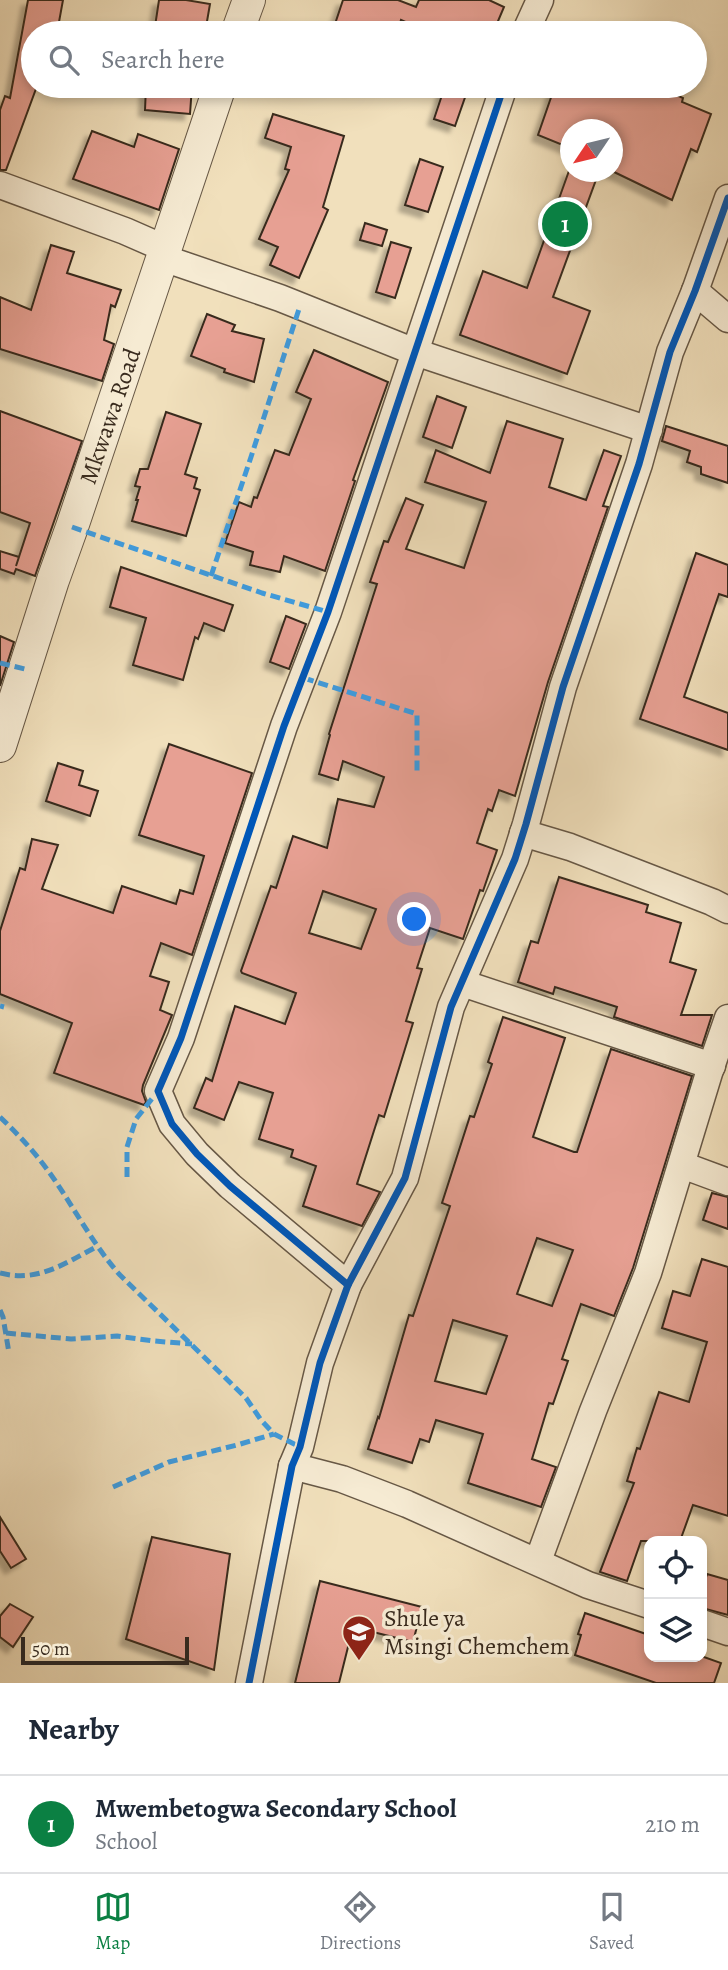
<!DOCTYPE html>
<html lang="en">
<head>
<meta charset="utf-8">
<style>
  :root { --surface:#fff; --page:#f2f2f3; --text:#1f2937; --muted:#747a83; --line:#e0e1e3; --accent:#0b8043 }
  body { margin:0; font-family:Alegreya,serif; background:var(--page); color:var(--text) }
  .controls { position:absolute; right:21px; bottom:21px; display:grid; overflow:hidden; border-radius:14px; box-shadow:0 4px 10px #0003 }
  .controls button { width:63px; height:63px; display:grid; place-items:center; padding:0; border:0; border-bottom:2px solid var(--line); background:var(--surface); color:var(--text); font:35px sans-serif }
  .compass { position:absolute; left:560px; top:119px; width:63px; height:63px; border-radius:50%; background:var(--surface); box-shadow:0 4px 10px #0003; rotate:235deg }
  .scale { position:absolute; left:21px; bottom:18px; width:168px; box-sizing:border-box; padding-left:7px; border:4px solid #392b1e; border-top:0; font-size:19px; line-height:24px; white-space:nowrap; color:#392b1e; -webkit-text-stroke:5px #f6ebd3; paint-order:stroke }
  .you { position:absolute; left:415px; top:920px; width:24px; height:24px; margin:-18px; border:5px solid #fff; border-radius:50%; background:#1a73e8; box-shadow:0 0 0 10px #1a73e833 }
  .badge { display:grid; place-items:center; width:46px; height:46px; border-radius:50%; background:var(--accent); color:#fff; font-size:23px; font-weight:700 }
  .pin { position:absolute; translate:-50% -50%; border:4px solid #fff; box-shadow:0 2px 7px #0006 }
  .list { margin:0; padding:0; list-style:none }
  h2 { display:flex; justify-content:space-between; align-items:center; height:91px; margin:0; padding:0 28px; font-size:30px }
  h2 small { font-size:23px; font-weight:400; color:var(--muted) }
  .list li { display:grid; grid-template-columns:46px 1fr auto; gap:21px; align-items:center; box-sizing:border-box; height:98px; padding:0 28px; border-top:2px solid var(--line) }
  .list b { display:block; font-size:26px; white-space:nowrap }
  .list p { margin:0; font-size:23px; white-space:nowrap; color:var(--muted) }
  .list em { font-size:23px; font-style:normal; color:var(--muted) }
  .icon { flex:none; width:38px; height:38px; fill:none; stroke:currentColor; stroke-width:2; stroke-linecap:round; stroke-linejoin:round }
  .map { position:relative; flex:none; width:728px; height:1683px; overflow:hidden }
  .search { position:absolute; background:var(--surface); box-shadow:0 4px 10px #0003; left:21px; right:21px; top:21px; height:77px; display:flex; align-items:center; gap:18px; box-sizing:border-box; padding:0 24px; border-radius:38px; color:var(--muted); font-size:26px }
  .sheet { height:189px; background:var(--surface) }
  nav { display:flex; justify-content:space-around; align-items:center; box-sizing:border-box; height:98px; border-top:2px solid var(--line); background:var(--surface); font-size:19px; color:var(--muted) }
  nav a { display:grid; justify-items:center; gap:4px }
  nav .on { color:var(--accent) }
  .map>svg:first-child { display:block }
</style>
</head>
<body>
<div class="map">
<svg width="728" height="1683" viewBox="0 0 728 1683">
  <defs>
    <filter id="shadow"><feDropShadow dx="-6" dy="6" stdDeviation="2" flood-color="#0004"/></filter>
  </defs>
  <rect width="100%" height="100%" fill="#f1e0bc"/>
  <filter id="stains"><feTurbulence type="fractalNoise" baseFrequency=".00286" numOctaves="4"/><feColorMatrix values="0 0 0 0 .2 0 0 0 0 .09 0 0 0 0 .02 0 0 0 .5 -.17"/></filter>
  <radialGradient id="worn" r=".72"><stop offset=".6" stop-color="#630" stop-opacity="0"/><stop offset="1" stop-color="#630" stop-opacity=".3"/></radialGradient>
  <g fill="#e7a093" stroke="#392b1e" stroke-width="2" fill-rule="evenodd" filter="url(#shadow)">
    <polygon points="28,0 63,0 57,33 33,33 33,86 37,86 6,170 0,170 0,110 5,96 10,98"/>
    <polygon points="159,0 186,0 210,4 205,33 154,33"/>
    <polygon points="343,0 398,0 416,7 419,0 489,0 504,7 493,33 430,33 401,20 397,33 332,33"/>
    <polygon points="146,86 192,86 190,114 145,110"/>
    <polygon points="445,86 469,86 455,126 434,119"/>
    <polygon points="555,86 657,86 683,98 682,102 711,114 697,152 691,149 672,200 612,171 612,130 570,130 570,148 538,135"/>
    <polygon points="273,114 344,136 323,207 328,210 299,278 270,265 278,247 259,239 289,170 285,169 291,147 265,138"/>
    <polygon points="92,131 134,147 138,134 179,149 159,210 73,179"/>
    <polygon points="420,159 443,167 428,212 405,205"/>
    <polygon points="570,168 570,172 583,172 597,177 553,297 590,311 567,374 460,335 483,271 527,288"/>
    <polygon points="365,223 387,230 382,246 360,240"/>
    <polygon points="391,242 411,248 395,298 376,292"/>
    <polygon points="51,245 74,252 67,273 121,290 115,307 111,305 104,340 114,344 102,381 0,349 0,297 31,310"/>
    <polygon points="207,314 235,325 232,331 264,339 254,382 224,372 225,369 191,356"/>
    <polygon points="314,350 388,382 353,480 355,481 325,571 284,556 280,572 250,565 253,552 225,543 239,502 251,507 254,497 257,498 275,450 289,455 311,399 296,392"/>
    <polygon points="437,396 466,407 452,448 423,437"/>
    <polygon points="0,411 82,441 35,576 16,569 14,574 0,569 0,551 19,557 16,566 30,523 0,512"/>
    <polygon points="166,412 201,424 185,474 197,478 194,488 200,490 186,536 132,521 138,500 136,500 140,487 135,486 140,469 148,469"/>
    <path d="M 507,421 L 563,439 L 549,487 L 586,500 L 604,450 L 621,456 L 603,506 L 608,507 L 548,682 L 515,796 L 499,790 L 492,811 L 488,809 L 477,843 L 497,850 L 483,891 L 480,890 L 463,939 L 430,928 L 417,968 L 422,969 L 406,1021 L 413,1023 L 384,1117 L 379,1115 L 357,1184 L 380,1192 L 362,1226 L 303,1206 L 316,1166 L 291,1157 L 293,1150 L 259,1139 L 273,1093 L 239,1082 L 224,1120 L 194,1108 L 206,1078 L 212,1081 L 235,1006 L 285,1024 L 296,993 L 242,973 L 241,971 L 271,886 L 276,888 L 293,836 L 327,848 L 338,799 L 374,807 L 384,777 L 343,761 L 338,780 L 319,774 L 330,735 L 329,734 L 377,584 L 370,582 L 384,541 L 388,542 L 406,498 L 423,505 L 406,549 L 464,568 L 486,502 L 425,482 L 436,450 L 490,473 ZM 323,891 L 376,909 L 361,949 L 309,933 Z"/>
    <polygon points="666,426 728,446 728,483 701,474 701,467 687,462 690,451 662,441"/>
    <polygon points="696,553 728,565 728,597 719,594 684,697 728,713 728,750 640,719"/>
    <polygon points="121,567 233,605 224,631 204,623 198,639 195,637 183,680 133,665 146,618 110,607"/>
    <polygon points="286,616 306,624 289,669 270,662"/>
    <polygon points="0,636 14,642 0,686"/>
    <polygon points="169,744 252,773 192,955 161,943 150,976 169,982 160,1010 172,1015 143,1085 142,1091 146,1102 144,1105 54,1073 72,1023 0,994 0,931 20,868 25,870 32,839 58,845 42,889 113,913 122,886 176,904 180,890 193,894 204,856 139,835"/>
    <polygon points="58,763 83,771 79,785 98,791 90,816 46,801"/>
    <polygon points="559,877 648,905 646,912 681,923 670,962 696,970 681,1015 712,1015 702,1046 614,1017 617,1007 555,987 553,994 518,982 531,941 538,943"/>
    <path d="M 503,1017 L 565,1038 L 533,1137 L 574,1152 L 577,1152 L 611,1049 L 692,1076 L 633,1268 L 614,1316 L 581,1304 L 562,1359 L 568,1361 L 553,1404 L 549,1403 L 532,1459 L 556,1467 L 541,1507 L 468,1483 L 483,1434 L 436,1420 L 429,1442 L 420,1439 L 412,1463 L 368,1449 L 378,1417 L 379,1418 L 409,1315 L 413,1316 L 450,1206 L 442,1203 L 470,1116 L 474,1117 L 492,1064 L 488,1062 ZM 537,1238 L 573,1250 L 552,1306 L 517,1294 ZM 453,1320 L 507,1336 L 486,1394 L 435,1381 Z"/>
    <polygon points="712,1193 728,1197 728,1229 703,1220"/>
    <polygon points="702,1259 728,1267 728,1516 693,1505 680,1541 641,1541 627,1581 600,1572 634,1483 627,1481 637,1448 640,1449 659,1392 689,1402 707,1342 662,1328 673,1291 690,1296"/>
    <polygon points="0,1517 26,1559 11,1568 0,1551"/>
    <polygon points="152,1537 230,1554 214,1670 126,1639"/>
    <polygon points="707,1574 728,1580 728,1615 702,1608 702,1591"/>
    <polygon points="320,1581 422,1607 413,1642 353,1627 339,1683 295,1683"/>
    <polygon points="10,1604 33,1617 13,1647 0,1637 0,1616"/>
    <polygon points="585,1613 649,1635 649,1657 704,1657 721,1663 714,1683 656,1683 575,1655 581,1635 578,1634"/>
  </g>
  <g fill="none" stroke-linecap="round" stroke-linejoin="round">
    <g stroke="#675846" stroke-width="29">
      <g id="minor">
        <polyline points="525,33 540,0"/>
        <polyline points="0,185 125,231 166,249"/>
        <polyline points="163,258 280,298 415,352 649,430"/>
        <polyline points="695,291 728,319"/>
        <polyline points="523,833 570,847 712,902 728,910"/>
        <polyline points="462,983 712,1066"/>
        <polyline points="682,1165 728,1182"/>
        <polyline points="348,1285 230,1186 197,1154 172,1124 158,1091 181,1038 284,726 328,612 504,86"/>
        <polyline points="292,1466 342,1479 407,1504 588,1585 649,1605"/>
        <polyline points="538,1561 593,1411 648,1273 709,1073 728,1018"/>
        <polyline points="702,1623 728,1632"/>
        <polyline points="249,1683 292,1466 300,1447 320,1363 348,1285 405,1178 451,1007 515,859 526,824 563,687 639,464 670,352 695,291 728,198"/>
      </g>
    </g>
    <g stroke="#675846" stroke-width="34">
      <g id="tertiary">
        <polyline points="237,33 249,0"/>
        <polyline points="0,746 53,580 72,527 220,86"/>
      </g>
    </g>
    <use href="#minor" stroke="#f6ebd3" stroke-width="26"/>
    <use href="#tertiary" stroke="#f6ebd3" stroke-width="32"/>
    <g stroke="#3e9ce0" stroke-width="5" stroke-dasharray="10 5" stroke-linecap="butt">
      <polyline points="72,527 262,593 328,612"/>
      <polyline points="211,576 251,457 300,306"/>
      <polyline points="0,663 25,669"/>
      <polyline points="304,678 417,714 417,775"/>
      <polyline points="0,1006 4,1007"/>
      <path d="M 0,1117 C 21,1137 40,1158 56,1182 C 77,1213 95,1247 120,1275 L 246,1398 L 261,1420 L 274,1434 L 300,1447"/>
      <polyline points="127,1177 127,1147 136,1119 158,1091"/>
      <path d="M 0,1273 C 39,1283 65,1263 98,1246"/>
      <polyline points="0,1310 3,1317 9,1353"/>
      <polyline points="6,1333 71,1339 117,1336 154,1341 192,1344"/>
      <polyline points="113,1487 169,1462 237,1445 274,1434"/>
    </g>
    <g stroke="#f6ebd3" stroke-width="11">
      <g id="cycleway">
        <polyline points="348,1285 230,1186 197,1154 172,1124 158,1091 181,1038 284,726 328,612 504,86"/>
        <polyline points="249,1683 292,1466 300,1447 320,1363 348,1285 405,1178 451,1007 515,859 526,824 563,687 639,464 670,352 695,291 728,198"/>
      </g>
    </g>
    <use href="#cycleway" stroke="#0057b8" stroke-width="7"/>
  </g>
  <defs>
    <g id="school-pin" transform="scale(1.75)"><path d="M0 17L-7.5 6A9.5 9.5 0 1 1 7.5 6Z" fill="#8f2418" stroke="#f6ebd3"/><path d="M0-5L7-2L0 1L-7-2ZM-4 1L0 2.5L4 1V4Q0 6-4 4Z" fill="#fff"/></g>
  </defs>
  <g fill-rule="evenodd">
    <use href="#school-pin" x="359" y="1632"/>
  </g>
  <g text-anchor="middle" stroke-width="7" stroke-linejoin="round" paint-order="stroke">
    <g font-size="24" fill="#392b1e" stroke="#f6ebd3">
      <text transform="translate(110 416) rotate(-71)" y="8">Mkwawa Road</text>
    </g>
    <g font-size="24" fill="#392b1e" stroke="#f6ebd3" text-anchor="start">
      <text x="384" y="1626">Shule ya<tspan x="384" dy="28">Msingi Chemchem</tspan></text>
    </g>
  </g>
  <rect width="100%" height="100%" filter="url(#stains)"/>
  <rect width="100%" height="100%" fill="url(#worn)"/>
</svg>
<div class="controls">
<button><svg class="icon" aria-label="locate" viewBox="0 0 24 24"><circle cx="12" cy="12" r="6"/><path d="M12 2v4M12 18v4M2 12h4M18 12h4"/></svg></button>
<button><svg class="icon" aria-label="layers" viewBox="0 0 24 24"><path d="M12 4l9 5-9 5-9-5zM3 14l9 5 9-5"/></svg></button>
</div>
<svg class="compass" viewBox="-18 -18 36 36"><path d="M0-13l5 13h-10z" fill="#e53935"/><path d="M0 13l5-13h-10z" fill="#747a83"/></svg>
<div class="scale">50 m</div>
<div class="you"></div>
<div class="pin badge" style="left:565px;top:224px">1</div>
<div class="search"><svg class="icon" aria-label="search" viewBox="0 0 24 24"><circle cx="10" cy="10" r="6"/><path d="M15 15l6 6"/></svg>Search here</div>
</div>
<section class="sheet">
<h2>Nearby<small></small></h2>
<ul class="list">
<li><span class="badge">1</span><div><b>Mwembetogwa Secondary School</b><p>School</p></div><em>210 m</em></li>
</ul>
</section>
<nav>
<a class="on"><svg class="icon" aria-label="map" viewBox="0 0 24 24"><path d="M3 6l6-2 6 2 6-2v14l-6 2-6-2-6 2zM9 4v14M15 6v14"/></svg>Map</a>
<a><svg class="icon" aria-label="directions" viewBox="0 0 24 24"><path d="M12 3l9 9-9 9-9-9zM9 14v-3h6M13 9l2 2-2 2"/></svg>Directions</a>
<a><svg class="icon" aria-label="saved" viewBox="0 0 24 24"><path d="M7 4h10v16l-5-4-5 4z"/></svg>Saved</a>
</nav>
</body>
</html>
